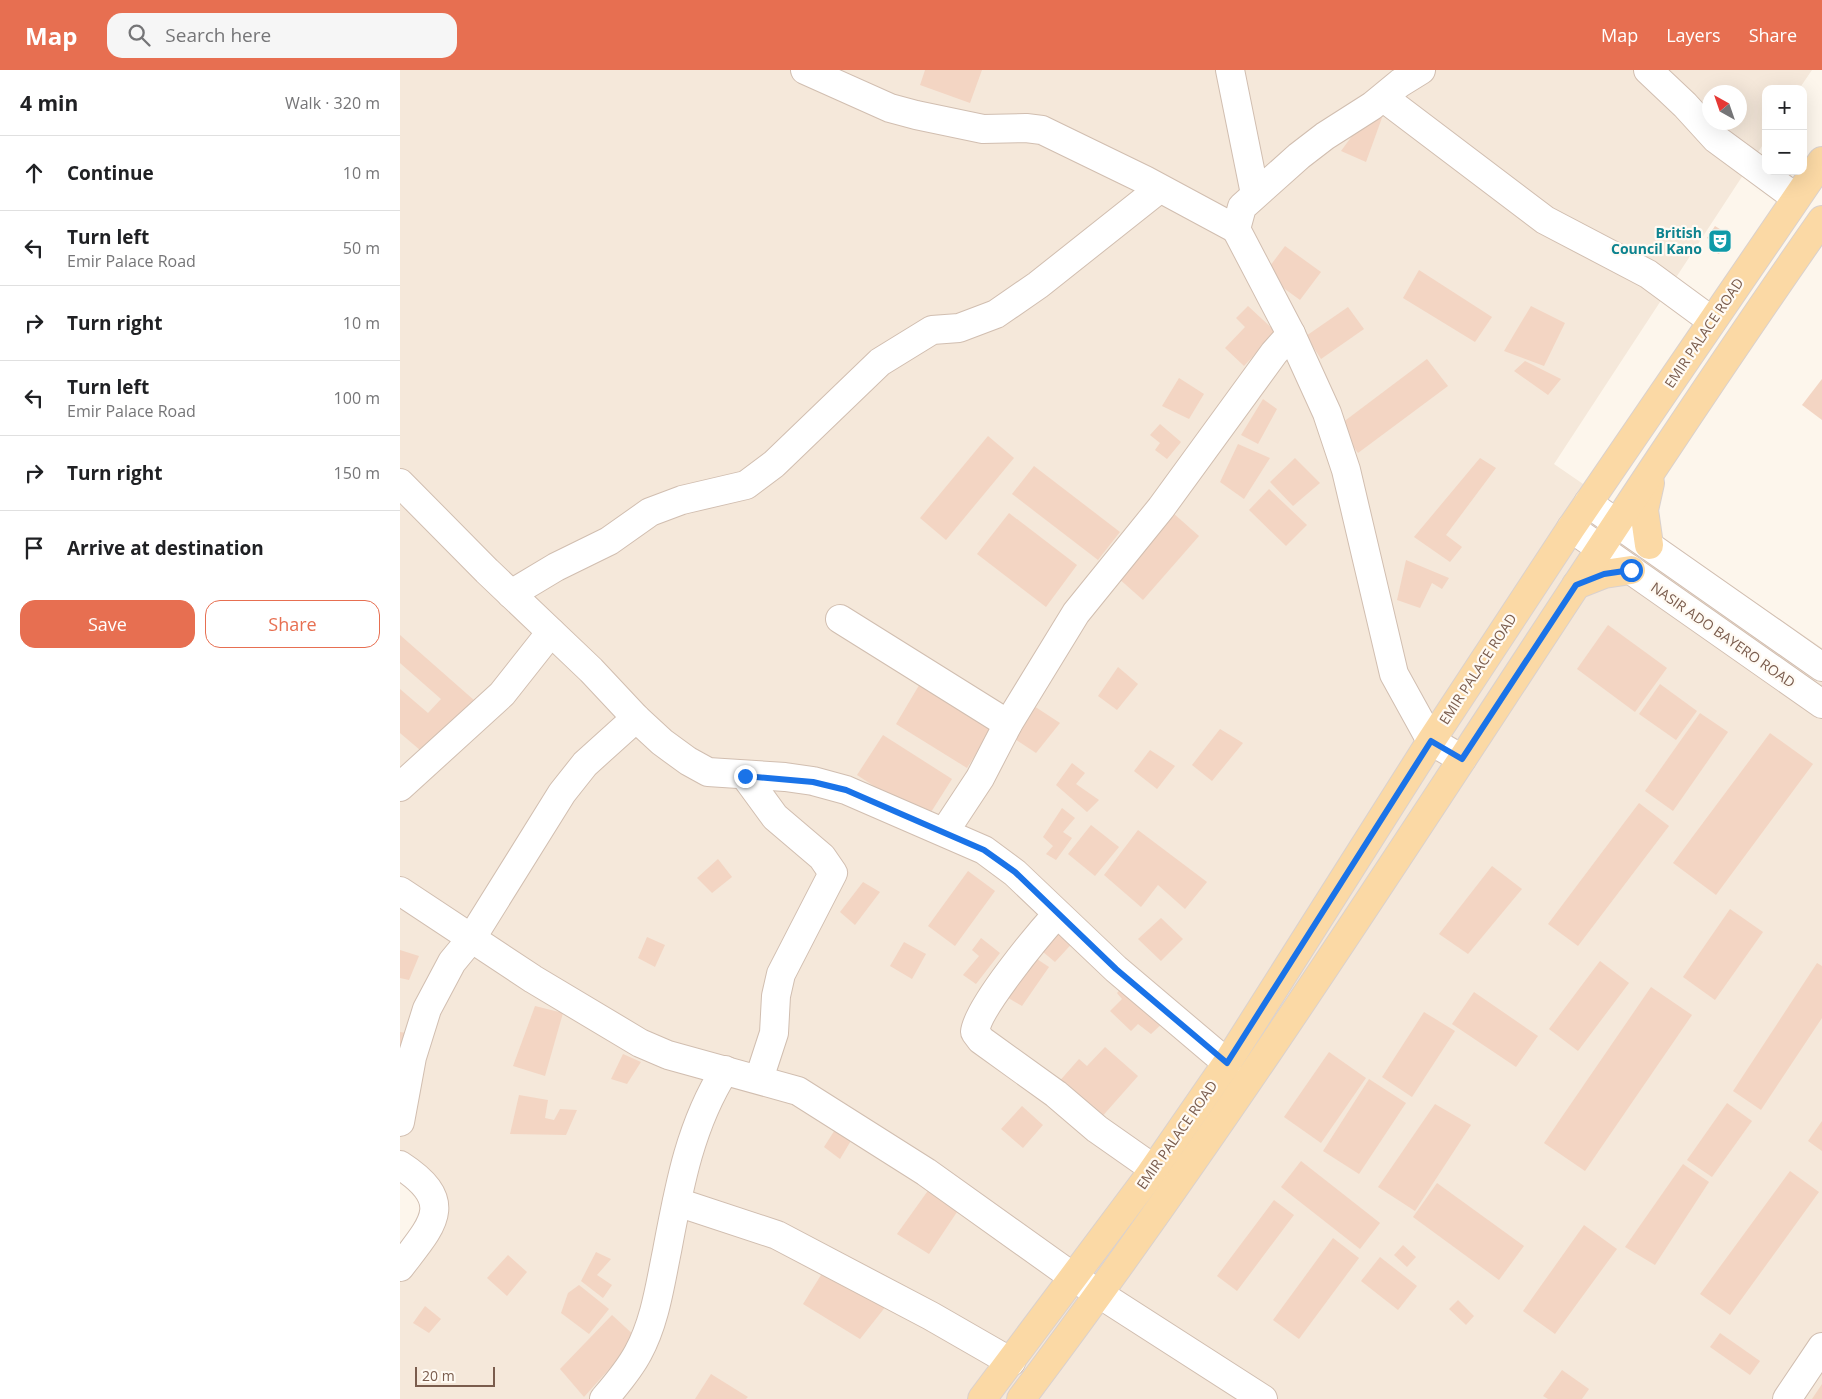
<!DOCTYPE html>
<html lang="en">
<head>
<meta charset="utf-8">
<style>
  :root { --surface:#fff; --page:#f6f6f6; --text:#202124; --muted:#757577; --line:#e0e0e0; --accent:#e76f51 }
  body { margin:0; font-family:"Open Sans",sans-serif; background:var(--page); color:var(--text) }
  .controls { position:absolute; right:15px; top:15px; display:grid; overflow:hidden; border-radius:10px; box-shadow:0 5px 20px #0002 }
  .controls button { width:45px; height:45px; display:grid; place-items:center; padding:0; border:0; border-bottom:1px solid var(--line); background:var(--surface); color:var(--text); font:25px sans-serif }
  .compass { position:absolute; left:1302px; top:15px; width:45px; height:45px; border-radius:50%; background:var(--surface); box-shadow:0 5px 20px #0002; rotate:320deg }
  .scale { position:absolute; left:15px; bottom:12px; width:80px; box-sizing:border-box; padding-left:5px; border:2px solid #7a5c4d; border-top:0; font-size:14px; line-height:18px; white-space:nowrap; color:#7a5c4d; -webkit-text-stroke:4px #fffaf3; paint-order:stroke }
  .stop { position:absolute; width:15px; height:15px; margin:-11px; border:4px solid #1a73e8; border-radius:50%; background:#fff }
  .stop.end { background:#1a73e8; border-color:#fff; box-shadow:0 1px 5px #0008 }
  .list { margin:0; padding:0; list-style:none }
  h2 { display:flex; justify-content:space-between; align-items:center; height:65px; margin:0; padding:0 20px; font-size:21px }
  h2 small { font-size:16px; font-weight:400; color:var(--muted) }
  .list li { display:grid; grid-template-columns:32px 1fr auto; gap:15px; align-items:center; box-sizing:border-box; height:75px; padding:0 20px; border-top:1px solid var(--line) }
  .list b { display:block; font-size:19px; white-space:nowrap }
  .list p { margin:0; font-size:16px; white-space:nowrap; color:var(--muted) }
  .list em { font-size:16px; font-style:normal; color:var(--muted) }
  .actions { display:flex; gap:10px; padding:15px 20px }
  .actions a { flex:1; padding:11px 0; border:1px solid var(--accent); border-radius:15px; text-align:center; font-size:18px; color:var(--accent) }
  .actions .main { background:var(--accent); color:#fff }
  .icon { flex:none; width:28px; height:28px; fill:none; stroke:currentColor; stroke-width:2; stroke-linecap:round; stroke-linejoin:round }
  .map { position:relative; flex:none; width:1422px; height:1329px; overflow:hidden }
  header { display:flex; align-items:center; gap:30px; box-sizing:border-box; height:70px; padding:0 25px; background:var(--accent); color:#fff }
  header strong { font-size:24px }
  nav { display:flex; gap:28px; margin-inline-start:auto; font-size:18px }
  .search { width:350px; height:45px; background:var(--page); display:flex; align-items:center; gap:12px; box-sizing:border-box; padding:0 18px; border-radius:15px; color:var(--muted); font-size:19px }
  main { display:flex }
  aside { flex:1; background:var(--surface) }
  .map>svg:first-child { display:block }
</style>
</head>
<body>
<header>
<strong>Map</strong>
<div class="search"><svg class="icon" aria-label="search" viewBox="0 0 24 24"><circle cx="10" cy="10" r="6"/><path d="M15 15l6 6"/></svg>Search here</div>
<nav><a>Map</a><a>Layers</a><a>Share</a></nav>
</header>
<main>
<aside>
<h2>4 min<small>Walk · 320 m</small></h2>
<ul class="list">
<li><svg class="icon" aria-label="ahead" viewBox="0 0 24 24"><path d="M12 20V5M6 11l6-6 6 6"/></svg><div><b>Continue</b></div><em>10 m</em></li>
<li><svg class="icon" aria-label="left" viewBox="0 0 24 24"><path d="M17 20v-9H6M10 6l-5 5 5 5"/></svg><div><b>Turn left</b><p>Emir Palace Road</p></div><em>50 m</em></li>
<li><svg class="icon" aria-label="right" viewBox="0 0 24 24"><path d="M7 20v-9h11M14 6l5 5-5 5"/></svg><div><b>Turn right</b></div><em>10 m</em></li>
<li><svg class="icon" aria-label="left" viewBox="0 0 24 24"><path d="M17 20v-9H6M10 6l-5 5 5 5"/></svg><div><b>Turn left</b><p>Emir Palace Road</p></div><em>100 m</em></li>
<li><svg class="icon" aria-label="right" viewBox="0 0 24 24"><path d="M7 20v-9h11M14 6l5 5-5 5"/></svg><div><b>Turn right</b></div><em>150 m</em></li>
<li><svg class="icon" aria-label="arrive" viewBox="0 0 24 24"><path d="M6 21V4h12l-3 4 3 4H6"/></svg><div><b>Arrive at destination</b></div></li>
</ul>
<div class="actions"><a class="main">Save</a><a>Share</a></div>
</aside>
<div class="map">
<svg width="1422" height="1329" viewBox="0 0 1422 1329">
  <rect width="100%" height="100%" fill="#fdf6ec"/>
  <path fill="#f5e8da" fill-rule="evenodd" d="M 0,0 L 1412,0 L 1399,19 L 1366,19 L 1366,70 L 1154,394 L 1422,578 L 1422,1329 L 0,1329 L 0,1180 L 39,1115 L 0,1085 ZM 1310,22 L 1340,22 L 1340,52 L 1310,52 Z"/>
  <g fill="#f3d5c3">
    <polygon points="525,0 582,0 570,33 520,15"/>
    <polygon points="983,45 966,92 941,81 966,47"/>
    <polygon points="1315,156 1331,166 1319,184 1313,181 1318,175 1307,168"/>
    <polygon points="885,176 921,202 900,230 864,204"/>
    <polygon points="1019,200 1092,247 1075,272 1003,228"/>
    <polygon points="848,236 876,262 844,296 825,278 845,257 836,248"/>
    <polygon points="1131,236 1165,253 1144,296 1104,281"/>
    <polygon points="948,237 964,259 921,289 906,266"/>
    <polygon points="1027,289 1048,316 958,383 938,356"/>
    <polygon points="1125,291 1161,309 1148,325 1114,301"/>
    <polygon points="779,308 804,324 789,349 762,336"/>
    <polygon points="1422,309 1422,350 1402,335"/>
    <polygon points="863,329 877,339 858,374 841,365"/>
    <polygon points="760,354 781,372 767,389 755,380 760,373 750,365"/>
    <polygon points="588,366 614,388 546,470 520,448"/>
    <polygon points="838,374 870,388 844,429 820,412"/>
    <polygon points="895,388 920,413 893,436 870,412"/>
    <polygon points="1080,388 1096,398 1046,465 1062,477 1050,492 1014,467"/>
    <polygon points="634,396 720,462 698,490 612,424"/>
    <polygon points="869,419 907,455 886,476 849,440"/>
    <polygon points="609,443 677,495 646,537 577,484"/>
    <polygon points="773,443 799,466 743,530 717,507"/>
    <polygon points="1006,490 1049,508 1042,519 1032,513 1020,538 997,530"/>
    <polygon points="1208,555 1267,598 1235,642 1177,599"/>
    <polygon points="0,565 75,631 20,680 0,663 0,619 28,643 41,629 0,593"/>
    <polygon points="718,597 738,614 717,640 698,626"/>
    <polygon points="521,612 593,657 567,698 496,654"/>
    <polygon points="1260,614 1297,641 1276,670 1239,644"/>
    <polygon points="634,636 660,653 636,683 612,667"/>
    <polygon points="1300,643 1328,662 1273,741 1245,721"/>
    <polygon points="820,659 843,673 812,711 792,695"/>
    <polygon points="1370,663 1413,694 1316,825 1273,793"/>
    <polygon points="483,665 552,709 526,750 457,705"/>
    <polygon points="750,680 775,696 757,719 734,701"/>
    <polygon points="672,693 685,703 676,714 699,730 687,742 656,715"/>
    <polygon points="1239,733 1269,756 1178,876 1148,854"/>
    <polygon points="662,738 675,748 663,762 672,768 656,790 646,784 653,776 643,767"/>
    <polygon points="691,755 719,777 695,806 668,784"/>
    <polygon points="738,760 807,812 785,839 758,815 741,837 704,805"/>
    <polygon points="318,789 332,807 312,823 297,808"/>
    <polygon points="1092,796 1122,819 1068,884 1039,864"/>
    <polygon points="568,801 595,821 555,876 528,856"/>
    <polygon points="463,812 480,822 455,855 440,842"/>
    <polygon points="1330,839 1363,862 1315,930 1283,907"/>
    <polygon points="761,848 783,869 761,891 738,869"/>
    <polygon points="657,850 677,868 655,892 636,876"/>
    <polygon points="247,867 265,875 255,897 238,888"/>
    <polygon points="581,868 600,883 576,914 563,905 579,886 572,880"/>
    <polygon points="504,872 526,884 512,909 490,896"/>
    <polygon points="0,880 19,886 9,910 0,908"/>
    <polygon points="628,883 649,897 622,936 600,923"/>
    <polygon points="1200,891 1229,913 1178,981 1149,959"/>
    <polygon points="1417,893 1422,896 1422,948 1361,1040 1333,1021"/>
    <polygon points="727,912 768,948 751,964 738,954 731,961 710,941 722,929 717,923"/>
    <polygon points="1251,917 1292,945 1185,1101 1144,1073"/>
    <polygon points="1074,922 1138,966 1116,997 1052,954"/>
    <polygon points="135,936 163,943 145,1006 113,996"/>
    <polygon points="1024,942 1055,961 1012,1027 982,1007"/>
    <polygon points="0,962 7,963 0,989"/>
    <polygon points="705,977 738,1006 699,1050 657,1014 679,989 687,996"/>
    <polygon points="929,982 966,1008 921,1073 884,1047"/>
    <polygon points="223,984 241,992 227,1014 211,1009"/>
    <polygon points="969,1009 1006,1033 959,1104 923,1081"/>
    <polygon points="119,1025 148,1030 145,1048 154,1050 160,1039 177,1040 166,1065 110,1064"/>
    <polygon points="1327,1033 1352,1051 1312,1107 1287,1090"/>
    <polygon points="1035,1034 1071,1055 1015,1141 978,1117"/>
    <polygon points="622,1036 643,1055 623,1078 601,1059"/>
    <polygon points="1422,1051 1422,1081 1408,1071"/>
    <polygon points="438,1055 455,1064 440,1089 424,1077"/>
    <polygon points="901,1091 980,1153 960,1179 881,1117"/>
    <polygon points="1283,1094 1309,1112 1255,1195 1225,1177"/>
    <polygon points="1390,1101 1419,1122 1330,1245 1300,1224"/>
    <polygon points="1037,1113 1124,1176 1099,1210 1013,1147"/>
    <polygon points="532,1115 561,1136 529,1184 497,1164"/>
    <polygon points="874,1130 894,1145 837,1221 817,1206"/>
    <polygon points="1184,1155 1217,1179 1155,1264 1123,1241"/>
    <polygon points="933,1168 959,1188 899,1269 873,1250"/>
    <polygon points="1003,1175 1016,1187 1007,1197 994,1185"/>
    <polygon points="196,1182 211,1189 197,1205 212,1215 203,1228 181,1211"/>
    <polygon points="108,1185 127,1202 107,1226 87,1208"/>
    <polygon points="980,1187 1017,1216 998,1240 961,1211"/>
    <polygon points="426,1197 490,1231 460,1269 403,1234"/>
    <polygon points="179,1215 209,1239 189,1264 161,1243 168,1223"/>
    <polygon points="1058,1230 1074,1246 1066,1255 1049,1239"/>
    <polygon points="25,1236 41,1249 29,1263 13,1253"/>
    <polygon points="212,1245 237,1268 184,1327 160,1299"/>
    <polygon points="1320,1263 1360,1291 1350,1305 1310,1277"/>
    <polygon points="1162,1300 1189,1319 1182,1329 1148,1329 1143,1326"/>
    <polygon points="311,1304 348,1327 346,1329 295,1329"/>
    <polygon points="1422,1314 1422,1329 1412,1329"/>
  </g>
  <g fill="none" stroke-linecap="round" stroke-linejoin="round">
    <g stroke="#d1beb0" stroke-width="30">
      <g id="minor">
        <polyline points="405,0 490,38 516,45 583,59 626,58 642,60 745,110 836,159"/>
        <polyline points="830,0 855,124"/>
        <polyline points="1021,0 1000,13 972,36 925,66 899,86 842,137 836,159 891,264 927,343 946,400 994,604 1031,671 1062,689"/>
        <polyline points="1248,0 1285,35 1316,69 1396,128"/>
        <polyline points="984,28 1145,150 1248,204 1312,251"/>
        <polyline points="0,413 87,501 191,600 236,648 262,672 288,691 308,702 385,707 413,711 446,720 584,780 615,803 716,899 827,993"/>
        <polyline points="1188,433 1422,597"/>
        <polyline points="1171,458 1422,634"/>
        <polyline points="111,524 156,497 209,471 250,442 282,430 346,415 374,394 480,292 532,260 559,258 596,244 638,215 759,119"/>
        <polyline points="440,549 608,654"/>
        <polyline points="345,706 375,747 422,787 433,803 381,904 376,926 374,963 359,1009"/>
        <polyline points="0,717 102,624 151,562"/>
        <polyline points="545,761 580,708 608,654 676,543 761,438 874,283 891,264"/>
        <polyline points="0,821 133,909 240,973 268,985 398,1021 526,1102 673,1207 863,1329"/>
        <path d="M 657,844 C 639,864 577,938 575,962 L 581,970 L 656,1024 L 697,1059 L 754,1099"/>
        <polyline points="0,1052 12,987 27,939 52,892 71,869 162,723 185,694 236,648"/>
        <path d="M 0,1095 C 57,1132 33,1154 0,1197"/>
        <polyline points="277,1132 377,1165 531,1246 611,1292"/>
        <path d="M 204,1329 C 216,1315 229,1300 238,1283 C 255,1252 260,1215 267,1181 C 279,1117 290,1055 325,1000"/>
        <polyline points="1387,1329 1422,1277"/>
      </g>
    </g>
    <g stroke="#dad1cd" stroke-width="30">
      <g id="major">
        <polyline points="1249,475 1244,440 1250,413"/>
        <polyline points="1176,515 1204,504 1231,500"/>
        <polyline points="582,1329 749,1106 827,993 1031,671 1171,458 1422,91"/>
        <path d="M 621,1329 C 907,950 1150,539 1422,150"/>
      </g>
    </g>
    <use href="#minor" stroke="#fff" stroke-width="28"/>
    <use href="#major" stroke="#fbd9a5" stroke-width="28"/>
  </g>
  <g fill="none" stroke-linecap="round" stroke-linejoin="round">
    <polyline stroke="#1a73e8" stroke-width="6" points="345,706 413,712 446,720 584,780 615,802 716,899 827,993 1031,671 1062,689 1176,515 1204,504 1231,500"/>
  </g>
  <defs>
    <g id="theatre-square" transform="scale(1.25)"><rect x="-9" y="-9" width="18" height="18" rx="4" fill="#0f9aa8" stroke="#fffaf3"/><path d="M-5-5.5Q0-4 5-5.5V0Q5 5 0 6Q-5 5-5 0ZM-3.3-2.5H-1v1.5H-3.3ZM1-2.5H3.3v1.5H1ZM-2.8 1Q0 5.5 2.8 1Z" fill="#fff"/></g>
  </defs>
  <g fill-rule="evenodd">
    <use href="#theatre-square" x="1320" y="171"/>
  </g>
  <g text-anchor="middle" stroke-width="4.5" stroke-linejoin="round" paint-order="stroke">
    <g font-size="14" font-weight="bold" fill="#0d838f" stroke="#fffaf3" text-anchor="end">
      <text x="1302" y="168">British<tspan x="1302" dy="16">Council Kano</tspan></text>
    </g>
    <g font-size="14" fill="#7a5c4d" stroke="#fffaf3">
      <text transform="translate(1304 263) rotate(-56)" y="5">EMIR PALACE ROAD</text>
      <text transform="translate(1323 565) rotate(35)" y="5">NASIR ADO BAYERO ROAD</text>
      <text transform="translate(1078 599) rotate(-57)" y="5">EMIR PALACE ROAD</text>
      <text transform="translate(777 1065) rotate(-55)" y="5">EMIR PALACE ROAD</text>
    </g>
  </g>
</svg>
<div class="controls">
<button>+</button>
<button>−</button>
</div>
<svg class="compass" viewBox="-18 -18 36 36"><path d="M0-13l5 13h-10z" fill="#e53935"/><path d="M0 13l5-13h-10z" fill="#757577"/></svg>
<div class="scale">20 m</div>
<div class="stop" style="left:1231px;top:500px"></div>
<div class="stop end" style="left:345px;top:706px"></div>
</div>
</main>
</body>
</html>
